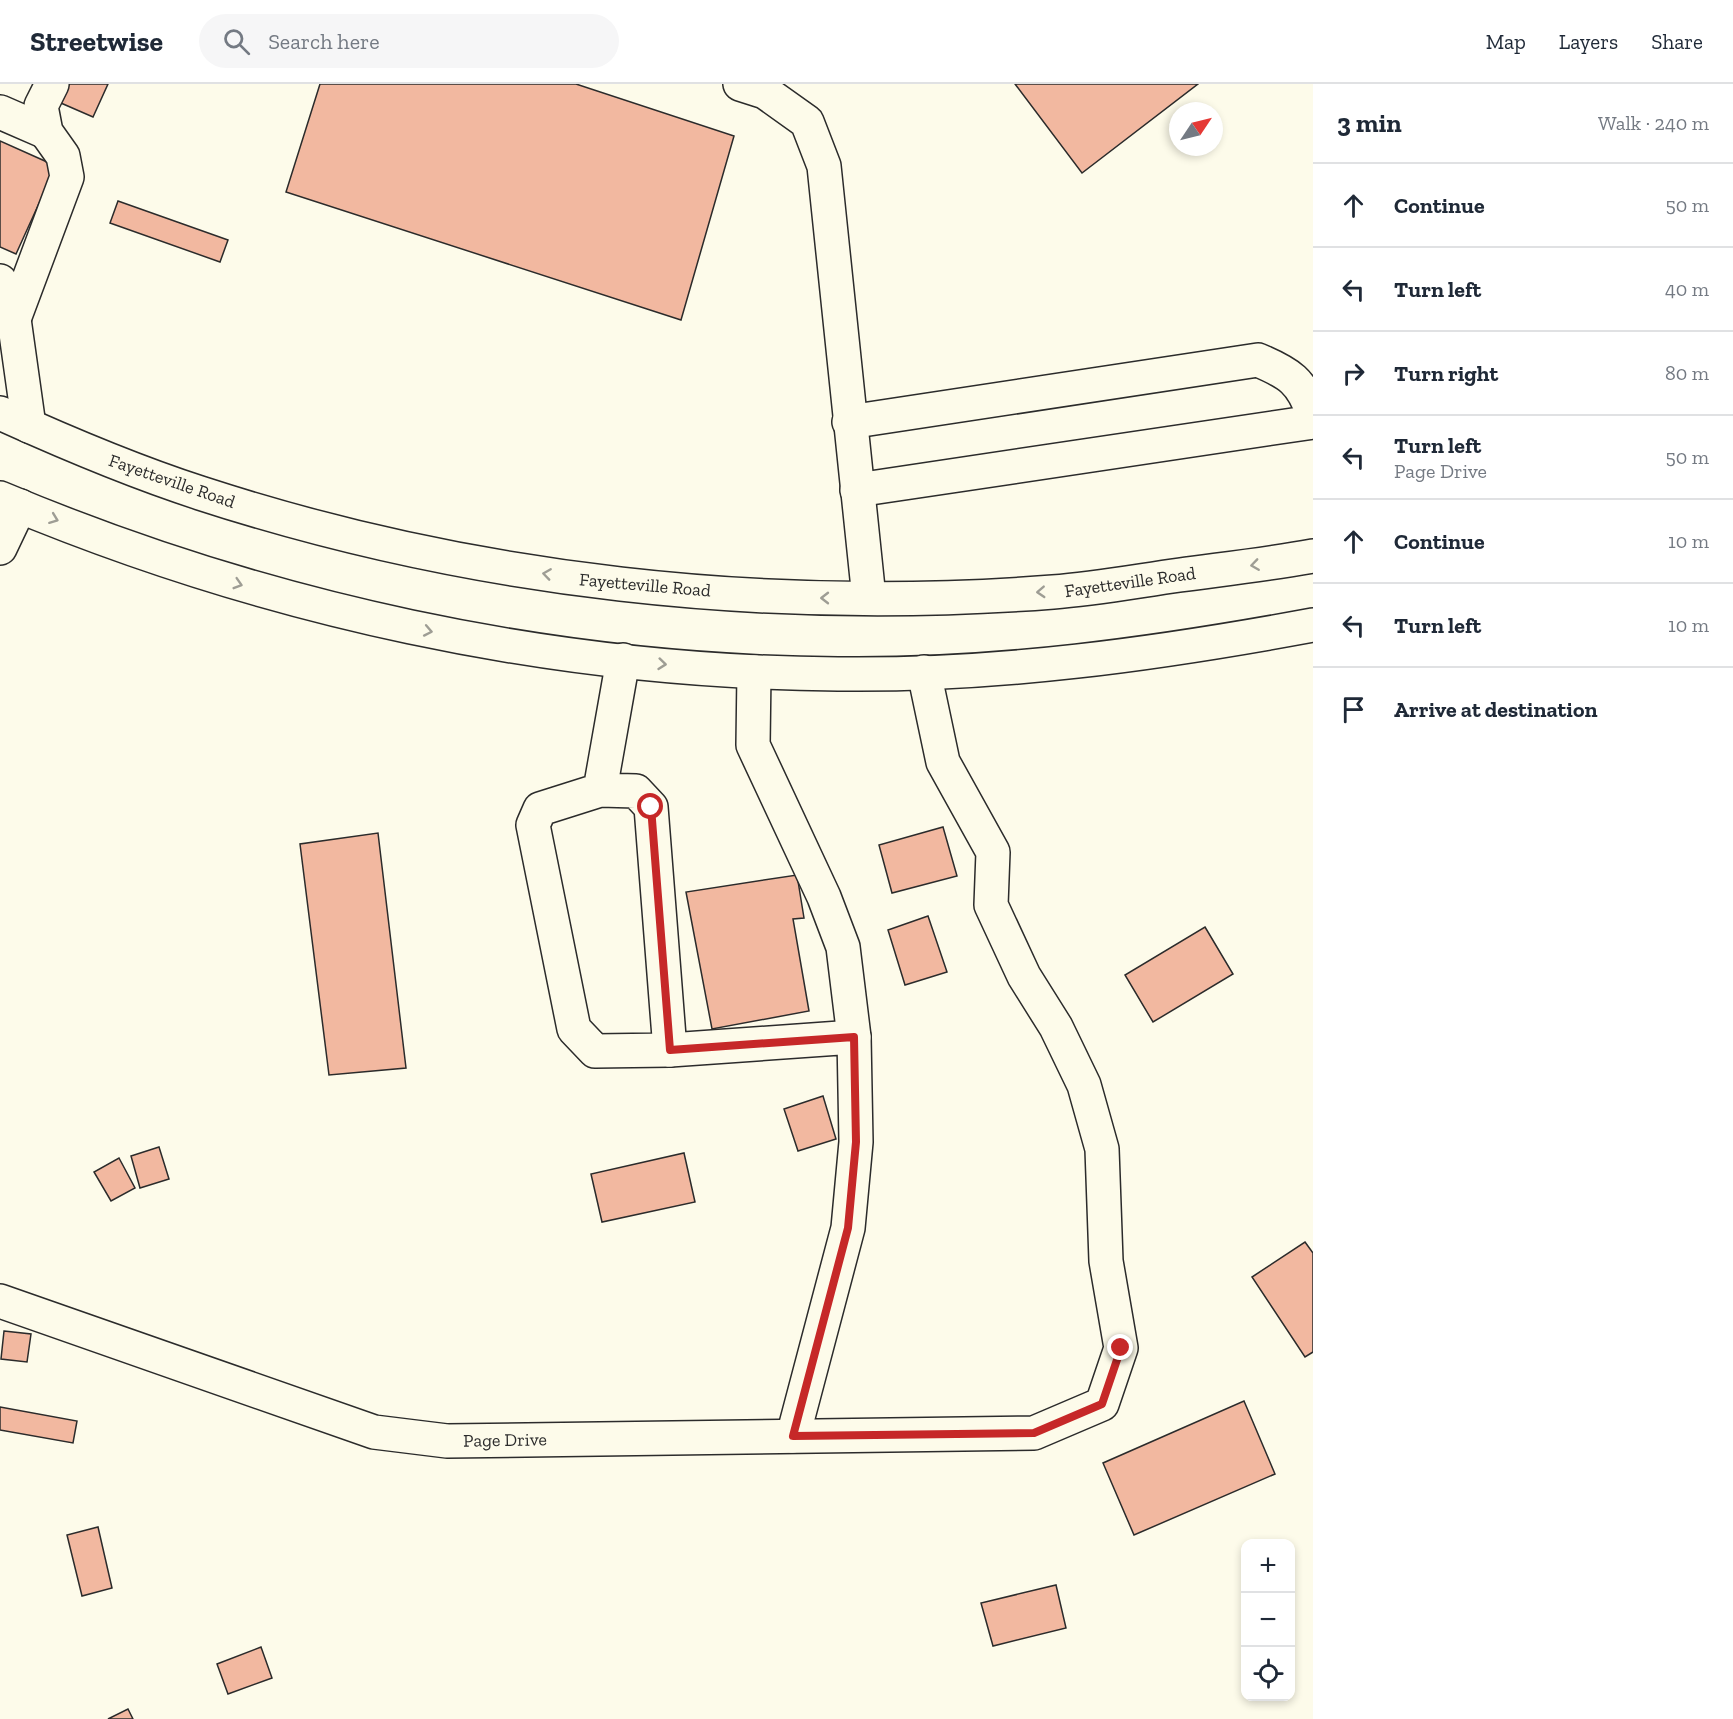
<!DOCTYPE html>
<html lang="en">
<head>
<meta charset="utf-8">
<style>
  :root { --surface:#fff; --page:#f6f6f7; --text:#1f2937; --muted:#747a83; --line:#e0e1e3 }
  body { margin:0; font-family:"Zilla Slab",serif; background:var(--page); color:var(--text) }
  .controls { position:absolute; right:18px; bottom:18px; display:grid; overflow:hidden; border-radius:12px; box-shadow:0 3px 9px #0003 }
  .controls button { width:54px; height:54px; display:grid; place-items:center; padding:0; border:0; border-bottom:2px solid var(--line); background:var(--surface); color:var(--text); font:30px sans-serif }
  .compass { position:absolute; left:1169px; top:18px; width:54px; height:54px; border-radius:50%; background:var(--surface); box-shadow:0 3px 9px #0003; rotate:55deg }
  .stop { position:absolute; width:18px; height:18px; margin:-14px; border:4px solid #c62828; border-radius:50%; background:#fff }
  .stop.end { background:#c62828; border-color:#fff; box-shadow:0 2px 6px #0008 }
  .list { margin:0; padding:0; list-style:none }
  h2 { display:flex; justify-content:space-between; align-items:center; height:78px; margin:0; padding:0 24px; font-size:26px }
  h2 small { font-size:20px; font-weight:400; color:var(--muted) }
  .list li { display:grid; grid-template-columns:39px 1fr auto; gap:18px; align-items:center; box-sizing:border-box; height:84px; padding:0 24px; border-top:2px solid var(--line) }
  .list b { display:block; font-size:22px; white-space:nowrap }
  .list p { margin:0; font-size:20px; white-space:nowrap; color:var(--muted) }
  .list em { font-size:20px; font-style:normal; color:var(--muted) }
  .icon { flex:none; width:33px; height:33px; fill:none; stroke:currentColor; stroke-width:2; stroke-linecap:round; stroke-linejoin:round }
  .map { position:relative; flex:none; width:1313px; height:1635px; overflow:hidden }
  header { display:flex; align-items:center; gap:36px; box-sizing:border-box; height:84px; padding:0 30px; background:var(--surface); border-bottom:2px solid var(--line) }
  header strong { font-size:28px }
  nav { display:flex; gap:33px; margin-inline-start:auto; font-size:21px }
  .search { width:420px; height:54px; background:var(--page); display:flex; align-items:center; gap:15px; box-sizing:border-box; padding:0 21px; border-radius:33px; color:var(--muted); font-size:22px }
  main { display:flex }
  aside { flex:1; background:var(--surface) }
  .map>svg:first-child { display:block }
</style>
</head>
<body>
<header>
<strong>Streetwise</strong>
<div class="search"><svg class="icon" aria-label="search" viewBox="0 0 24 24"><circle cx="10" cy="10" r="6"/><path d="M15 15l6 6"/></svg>Search here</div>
<nav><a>Map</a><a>Layers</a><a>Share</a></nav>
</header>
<main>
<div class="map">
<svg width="1313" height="1635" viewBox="0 0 1313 1635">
  <rect width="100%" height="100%" fill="#fdfbea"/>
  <g fill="#f2b8a0" stroke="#2b2b2b" stroke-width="1.5">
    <polygon points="61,0 108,0 93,33 54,16"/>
    <polygon points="320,0 576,0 734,52 681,236 286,108"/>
    <polygon points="1015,0 1198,0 1082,89"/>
    <polygon points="0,57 56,82 16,170 0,163"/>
    <polygon points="118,117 228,156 220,178 110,139"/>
    <polygon points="943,743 957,792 892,809 879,761"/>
    <polygon points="378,749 406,984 329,991 300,760"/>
    <polygon points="797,791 804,834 793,835 809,927 712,945 686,808"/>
    <polygon points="928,832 947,888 905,901 888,846"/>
    <polygon points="1205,843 1233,890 1153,938 1125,891"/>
    <polygon points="823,1012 836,1055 798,1067 784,1025"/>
    <polygon points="159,1063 169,1095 140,1104 131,1072"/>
    <polygon points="684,1069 695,1118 602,1138 591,1090"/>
    <polygon points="119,1074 135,1104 111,1117 94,1088"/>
    <polygon points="1305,1158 1313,1169 1313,1268 1305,1273 1252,1193"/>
    <polygon points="4,1247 31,1250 27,1278 1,1275"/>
    <polygon points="1244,1317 1275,1390 1134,1451 1103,1379"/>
    <polygon points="0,1323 77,1337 73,1359 0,1346"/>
    <polygon points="98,1443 112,1504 82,1512 67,1451"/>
    <polygon points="1056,1501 1066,1544 993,1562 981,1519"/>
    <polygon points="261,1563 272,1594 228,1610 217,1580"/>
    <polygon points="128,1625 133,1635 108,1635"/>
  </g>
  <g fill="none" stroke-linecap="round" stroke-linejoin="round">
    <g stroke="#2b2b2b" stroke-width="36">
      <g id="minor">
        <polyline points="740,0 765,8 807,38 824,82 869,514"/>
        <polyline points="0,28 46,48"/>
        <polyline points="0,197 14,235 29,342"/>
        <polyline points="14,235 67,93 63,72 46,48 41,22 52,0"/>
        <path d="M 849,338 L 1258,276 C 1289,289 1302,297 1313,330"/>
        <polyline points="857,406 1313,338"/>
        <polyline points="0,464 20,422"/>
        <polyline points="754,588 753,661 824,813 843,863 854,953"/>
        <polyline points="600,706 636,707 651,723 670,966 595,967 574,945 533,741 540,725 600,706 623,576"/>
        <polyline points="670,966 854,953 856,1058 848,1144 793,1352"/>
        <polyline points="0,1217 374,1348 447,1357 1034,1349 1102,1320 1121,1264 1106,1177 1102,1065 1084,1001 1056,943 1024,892 991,821 993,768 943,678 924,588"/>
      </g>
    </g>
    <g stroke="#2b2b2b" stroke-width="36">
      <g id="highway">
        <path d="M 0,329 C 66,359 132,387 200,409 C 473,498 766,530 1053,508 C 1095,505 1137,497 1180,491 C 1224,485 1269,480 1313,472"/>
        <path d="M 0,414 C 264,525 551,588 838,590 C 998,592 1156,570 1313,541"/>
      </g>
    </g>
    <use href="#minor" stroke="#fdfbea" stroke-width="33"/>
    <use href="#highway" stroke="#fdfbea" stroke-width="33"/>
  </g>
  <defs><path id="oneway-chevron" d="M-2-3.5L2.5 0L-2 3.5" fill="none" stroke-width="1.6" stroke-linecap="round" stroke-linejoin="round" transform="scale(1.5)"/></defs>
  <g stroke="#9e9d94">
    <use href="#oneway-chevron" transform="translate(54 435) rotate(21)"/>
    <use href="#oneway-chevron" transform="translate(1255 481) rotate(172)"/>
    <use href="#oneway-chevron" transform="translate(547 490) rotate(-172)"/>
    <use href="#oneway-chevron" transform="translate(238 500) rotate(17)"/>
    <use href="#oneway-chevron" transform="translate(1041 508) rotate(177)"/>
    <use href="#oneway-chevron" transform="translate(825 514) rotate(-180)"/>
    <use href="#oneway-chevron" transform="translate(428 547) rotate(11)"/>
    <use href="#oneway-chevron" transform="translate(662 580) rotate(6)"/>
  </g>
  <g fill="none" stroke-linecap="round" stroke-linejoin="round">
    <polyline stroke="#c62828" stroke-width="8" points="651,723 670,966 854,953 856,1058 848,1144 793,1352 1034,1349 1102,1320 1121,1264"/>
  </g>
  <g text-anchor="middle" stroke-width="4.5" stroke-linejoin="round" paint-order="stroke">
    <g font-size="18" fill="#2b2b2b" stroke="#fdfbea">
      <text transform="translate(172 397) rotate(19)" y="6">Fayetteville Road</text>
      <text transform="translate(1130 498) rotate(-8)" y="6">Fayetteville Road</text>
      <text transform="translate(645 501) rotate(5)" y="6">Fayetteville Road</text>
      <text transform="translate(505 1356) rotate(-1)" y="6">Page Drive</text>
    </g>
  </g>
</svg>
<div class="controls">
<button>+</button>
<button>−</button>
<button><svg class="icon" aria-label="locate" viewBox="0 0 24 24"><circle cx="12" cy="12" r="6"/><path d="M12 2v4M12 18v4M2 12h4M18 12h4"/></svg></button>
</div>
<svg class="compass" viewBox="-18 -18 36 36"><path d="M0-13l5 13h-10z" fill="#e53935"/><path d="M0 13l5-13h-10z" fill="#747a83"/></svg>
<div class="stop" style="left:651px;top:723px"></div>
<div class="stop end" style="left:1121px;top:1264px"></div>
</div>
<aside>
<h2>3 min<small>Walk · 240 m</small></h2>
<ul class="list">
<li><svg class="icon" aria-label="ahead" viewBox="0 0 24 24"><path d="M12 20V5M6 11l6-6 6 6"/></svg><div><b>Continue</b></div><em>50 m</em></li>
<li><svg class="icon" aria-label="left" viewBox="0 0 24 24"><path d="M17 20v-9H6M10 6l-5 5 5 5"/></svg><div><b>Turn left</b></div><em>40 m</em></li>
<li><svg class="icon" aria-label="right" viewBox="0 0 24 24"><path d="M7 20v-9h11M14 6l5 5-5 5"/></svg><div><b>Turn right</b></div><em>80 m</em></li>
<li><svg class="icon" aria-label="left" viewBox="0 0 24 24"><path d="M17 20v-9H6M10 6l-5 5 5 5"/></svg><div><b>Turn left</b><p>Page Drive</p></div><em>50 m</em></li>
<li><svg class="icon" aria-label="ahead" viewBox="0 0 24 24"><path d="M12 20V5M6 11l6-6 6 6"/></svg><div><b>Continue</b></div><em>10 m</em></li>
<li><svg class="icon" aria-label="left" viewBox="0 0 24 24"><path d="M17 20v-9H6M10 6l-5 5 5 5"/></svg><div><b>Turn left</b></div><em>10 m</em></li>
<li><svg class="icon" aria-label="arrive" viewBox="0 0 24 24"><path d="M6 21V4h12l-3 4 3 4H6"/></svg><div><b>Arrive at destination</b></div></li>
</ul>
</aside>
</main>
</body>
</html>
